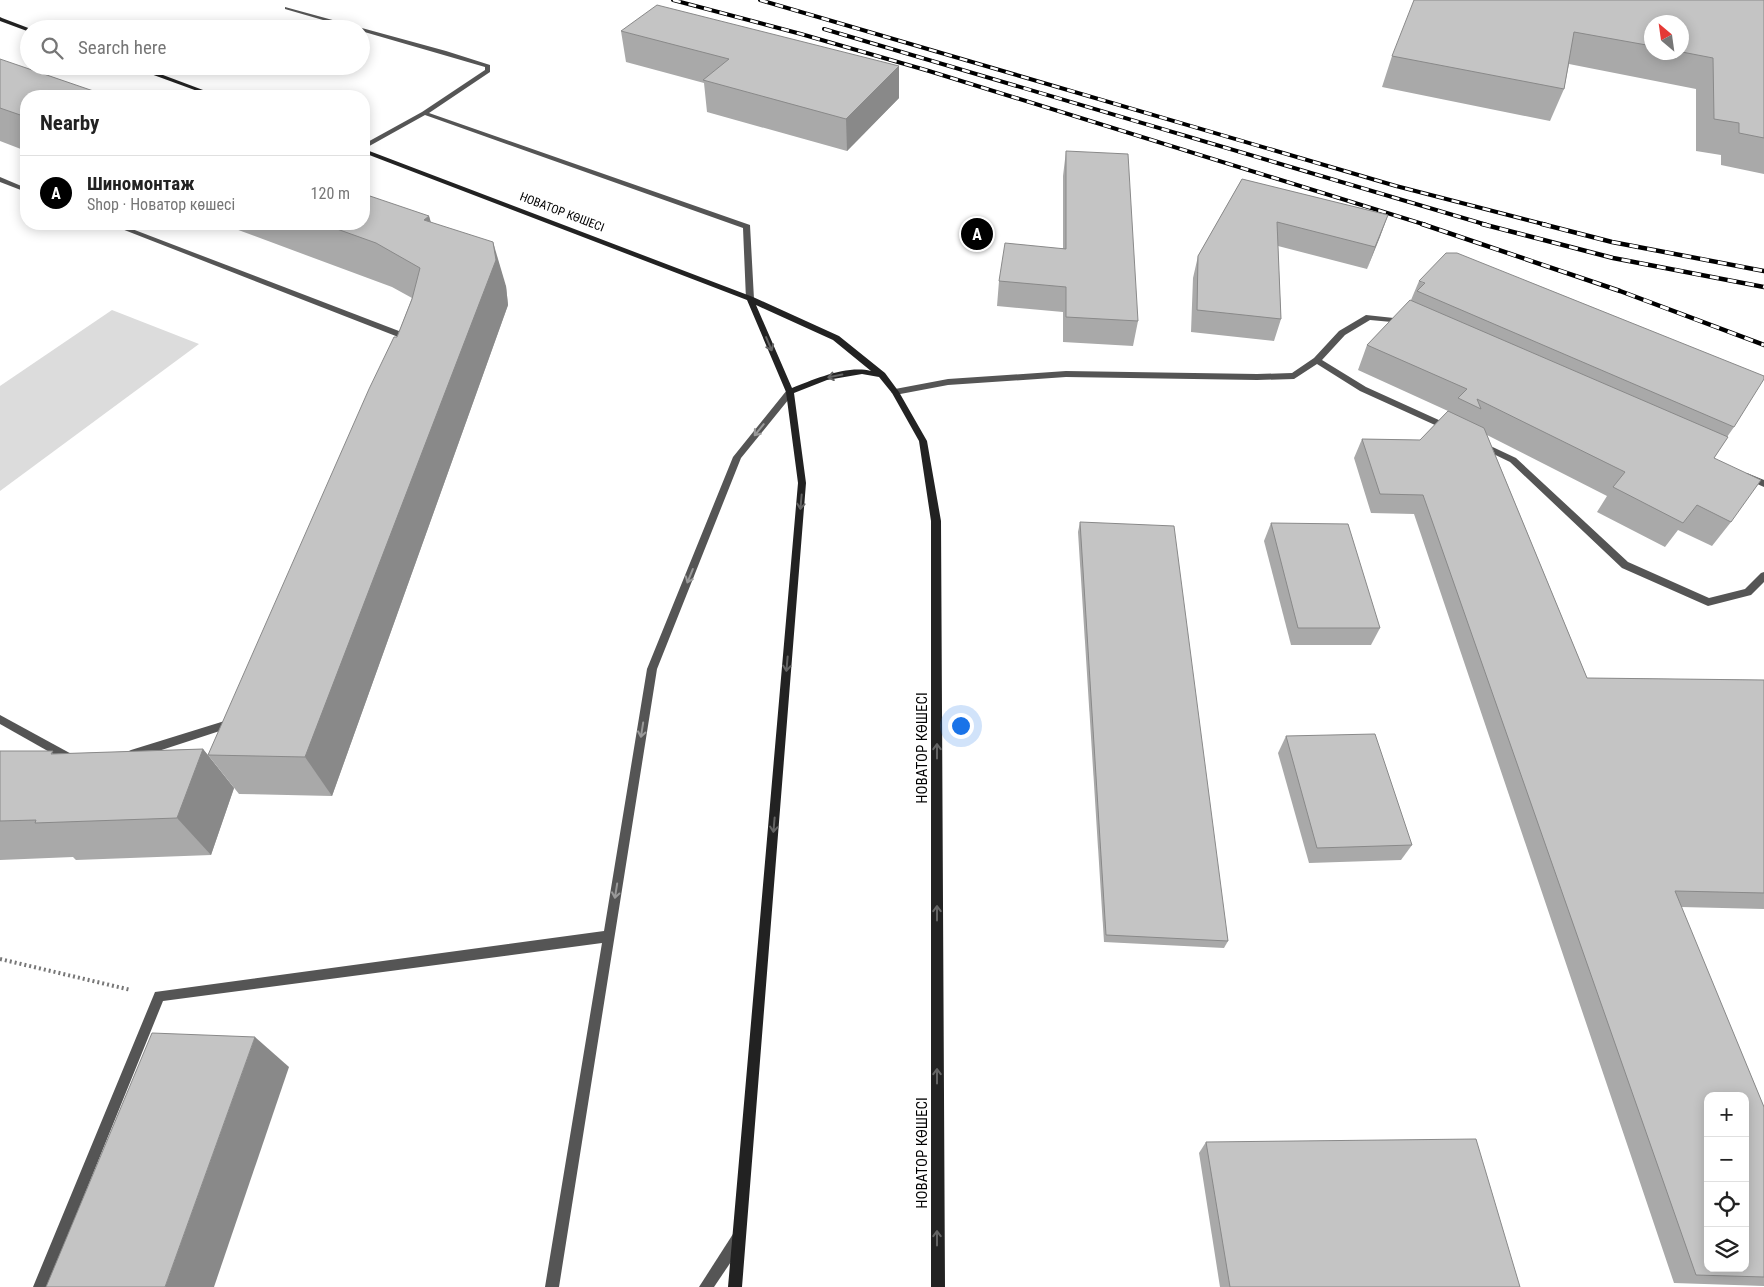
<!DOCTYPE html>
<html lang="en">
<head>
<meta charset="utf-8">
<style>
  :root { --surface:#fff; --page:#f6f6f6; --text:#222; --muted:#767676; --line:#e0e0e0; --accent:#000 }
  body { margin:0; font-family:"Roboto Condensed",sans-serif; background:var(--page); color:var(--text) }
  .controls { position:absolute; right:15px; bottom:15px; display:grid; overflow:hidden; border-radius:10px; box-shadow:0 2px 12px #0003 }
  .controls button { width:45px; height:45px; display:grid; place-items:center; padding:0; border:0; border-bottom:1px solid var(--line); background:var(--surface); color:var(--text); font:25px sans-serif }
  .compass { position:absolute; left:1644px; top:15px; width:45px; height:45px; border-radius:50%; background:var(--surface); box-shadow:0 2px 12px #0003; rotate:331deg }
  .you { position:absolute; left:960px; top:725px; width:18px; height:18px; margin:-12px; border:4px solid #fff; border-radius:50%; background:#1a73e8; box-shadow:0 0 0 8px #1a73e833 }
  .badge { display:grid; place-items:center; width:32px; height:32px; border-radius:50%; background:var(--accent); color:#fff; font-size:16px; font-weight:700 }
  .pin { position:absolute; translate:-50% -50%; border:2px solid #fff; box-shadow:0 1px 5px #0006 }
  .list { margin:0; padding:0; list-style:none }
  h2 { display:flex; justify-content:space-between; align-items:center; height:65px; margin:0; padding:0 20px; font-size:21px }
  h2 small { font-size:16px; font-weight:400; color:var(--muted) }
  .list li { display:grid; grid-template-columns:32px 1fr auto; gap:15px; align-items:center; box-sizing:border-box; height:75px; padding:0 20px; border-top:1px solid var(--line) }
  .list b { display:block; font-size:19px; white-space:nowrap }
  .list p { margin:0; font-size:16px; white-space:nowrap; color:var(--muted) }
  .list em { font-size:16px; font-style:normal; color:var(--muted) }
  .icon { flex:none; width:28px; height:28px; fill:none; stroke:currentColor; stroke-width:2; stroke-linecap:round; stroke-linejoin:round }
  .map { position:relative; flex:none; width:1764px; height:1287px; overflow:hidden }
  .search { position:absolute; background:var(--surface); box-shadow:0 2px 12px #0003; left:20px; top:20px; width:350px; height:55px; display:flex; align-items:center; gap:12px; box-sizing:border-box; padding:0 18px; border-radius:28px; color:var(--muted); font-size:19px }
  .panel { position:absolute; background:var(--surface); box-shadow:0 2px 12px #0003; left:20px; top:90px; width:350px; height:140px; border-radius:20px }
  .map>svg:first-child { display:block }
</style>
</head>
<body>
<div class="map">
<svg width="1764" height="1287" viewBox="0 0 1764 1287">
  <rect width="100%" height="100%" fill="#fff"/>
  <polygon fill="#dcdcdc" points="112,310 199,344 0,491 0,386"/>
  <g fill="none" stroke-linecap="round" stroke-linejoin="round">
    <polyline stroke="#777" stroke-width="4" stroke-dasharray="2 3" stroke-linecap="butt" points="0,959 131,990"/>
    <g fill="#555" fill-rule="evenodd">
      <polygon points="285,7 446,51 490,65 490,72 429,113 750,225 754,299 750,301 746,299 743,228 425,115 364,149 364,144 422,112 485,70 485,67 361,31 361,29 354,29 285,9"/>
      <polygon points="0,177 26,188 26,192 0,182"/>
      <polygon points="109,224 119,224 412,336 413,338 412,340 406,340"/>
      <polygon points="1366,315 1403,319 1407,321 1403,323 1370,320 1345,335 1322,360 1366,387 1452,426 1453,428 1452,430 1446,430 1360,391 1317,364 1294,379 1257,380 1066,377 948,385 895,395 891,392 895,389 948,379 1066,371 1257,374 1292,373 1314,358 1339,331"/>
      <polygon points="790,389 794,392 793,394 741,458 657,669 559,1287 545,1287 602,943 163,1001 47,1287 33,1287 155,992 604,931 647,669 733,457 787,390"/>
      <polygon points="1482,442 1516,458 1628,562 1709,598 1745,589 1761,573 1764,572 1764,582 1751,595 1708,606 1622,568 1510,462 1479,447 1478,445 1479,443"/>
      <polygon points="1747,473 1764,480 1764,487 1744,478 1743,476 1744,474"/>
      <polygon points="0,715 77,757 78,760 77,763 73,765 69,763 0,724"/>
      <polygon points="231,719 235,720 236,723 235,726 131,760 127,758 126,755 127,752 131,750"/>
      <polygon points="738,1232 743,1234 745,1239 743,1244 714,1287 699,1287 733,1234"/>
    </g>
    <g fill="#222" fill-rule="evenodd">
      <polygon points="0,17 2,18 31,29 29,29 29,32 27,31 0,21"/>
      <polygon points="129,66 139,66 219,96 211,96"/>
      <path d="M 364,149 L 753,297 L 839,336 L 885,373 L 899,392 L 927,441 L 941,521 L 945,1287 L 931,1287 L 931,521 L 919,441 L 892,393 L 879,377 L 862,374 L 827,380 L 794,393 L 806,483 L 742,1287 L 728,1287 L 798,483 L 786,392 L 747,300 L 364,153 ZM 756,305 L 833,340 L 871,371 C 847,365 815,379 792,388 Z"/>
    </g>
    <g stroke="#000" stroke-width="4">
      <g id="rail-far1">
        <polyline points="673,0 801,34 929,71 1426,225"/>
        <polyline points="760,0 1396,186 1547,225"/>
        <polyline points="824,29 1487,225"/>
      </g>
    </g>
    <g stroke="#000" stroke-width="4.5">
      <g id="rail">
        <polyline points="1422,224 1620,291 1764,345"/>
        <polyline points="1482,224 1613,258 1764,287"/>
        <polyline points="1542,224 1612,242 1764,271"/>
      </g>
    </g>
    <use href="#rail-far1" stroke="#fff" stroke-width="2.5" stroke-dasharray="8" stroke-linecap="butt"/>
    <use href="#rail" stroke="#fff" stroke-width="3" stroke-dasharray="9" stroke-linecap="butt"/>
  </g>
  <g fill="#a9a9a9" fill-rule="evenodd">
    <path d="M 1764,0 L 1764,174 L 1721,165 L 1721,155 L 1696,151 L 1696,89 L 1569,64 L 1564,89 L 1550,121 L 1382,87 L 1392,56 ZM 1652,22 L 1682,22 L 1682,52 L 1652,52 Z"/>
    <polygon points="621,31 899,98 847,151 707,112 704,83 626,62"/>
    <polygon points="0,59 26,96 26,151 0,141"/>
    <polygon points="1066,151 1138,321 1133,346 1063,342 1063,312 997,306 999,281 1063,248 1063,176"/>
    <polygon points="1242,179 1388,215 1367,269 1278,246 1281,319 1274,341 1191,332 1193,278 1198,256"/>
    <polygon points="429,216 430,222 506,286 508,305 332,796 239,794 208,755 397,337 412,298 392,287 222,224 364,224"/>
    <polygon points="1419,281 1734,427 1727,437 1714,458 1731,522 1712,546 1678,530 1665,547 1597,512 1607,496 1487,435 1587,678 1764,680 1764,909 1681,907 1764,1107 1764,1286 1674,1283 1414,514 1371,513 1354,458 1362,439 1420,440 1448,411 1358,370 1367,345 1411,300"/>
    <polygon points="1080,522 1228,941 1224,948 1104,942 1078,532"/>
    <polygon points="1271,523 1380,628 1371,645 1291,645 1264,541"/>
    <polygon points="1286,736 1412,845 1401,860 1309,863 1278,753"/>
    <polygon points="203,749 234,788 211,855 76,860 73,857 0,860 0,751 56,754"/>
    <polygon points="1206,1142 1520,1287 1220,1287 1199,1153"/>
  </g>
  <g fill="#898989">
    <polygon points="899,66 899,98 847,151 846,119"/>
    <polygon points="1388,215 1380,237 1367,269 1375,247"/>
    <polygon points="429,216 443,260 424,220"/>
    <polygon points="493,242 506,286 508,305 332,796 305,757"/>
    <polygon points="203,749 234,788 211,855 177,818"/>
    <polygon points="255,1037 289,1067 214,1287 165,1287"/>
  </g>
  <g fill="#c4c4c4" stroke="#898989" fill-rule="evenodd">
    <polygon points="1414,0 1764,0 1764,138 1739,133 1739,123 1714,119 1713,58 1682,52 1682,22 1652,22 1652,46 1574,32 1564,89 1392,56"/>
    <polygon points="657,5 899,66 846,119 703,80 729,59 621,31"/>
    <polygon points="0,59 108,96 26,96 26,117 0,108"/>
    <polygon points="1066,151 1128,154 1138,321 1066,317 1066,287 999,281 1005,243 1066,249"/>
    <polygon points="1242,179 1388,215 1375,247 1277,222 1281,319 1197,310 1198,256"/>
    <polygon points="364,194 429,216 424,220 493,242 496,260 305,757 208,755 369,389 394,337 397,337 412,299 420,268 376,243 323,224 364,224"/>
    <polygon points="1446,253 1457,253 1764,376 1764,379 1734,427 1417,291 1425,283 1419,281"/>
    <polygon points="1410,300 1728,437 1714,458 1761,480 1731,522 1697,505 1683,523 1613,487 1625,472 1477,399 1481,409 1458,398 1467,389 1367,345"/>
    <path d="M 1448,411 L 1484,428 L 1587,678 L 1764,680 L 1764,893 L 1675,891 L 1764,1107 L 1764,1277 L 1696,1275 L 1423,495 L 1380,494 L 1362,439 L 1420,440 ZM 1708,1096 L 1745,1096 L 1745,1268 L 1708,1268 Z"/>
    <polygon points="1080,522 1174,526 1228,941 1106,935"/>
    <polygon points="1271,523 1348,524 1380,628 1298,628"/>
    <polygon points="1375,734 1412,845 1317,848 1286,736"/>
    <polygon points="203,749 177,818 35,823 36,820 0,821 0,751 53,751 51,754"/>
    <polygon points="152,1033 255,1037 165,1287 46,1287"/>
    <polygon points="1476,1139 1520,1287 1230,1287 1206,1142"/>
  </g>
  <defs><path id="oneway-shaft" d="M-6 0H5M1.5-3L5.5 0L1.5 3" fill="none" stroke-width="1.6" stroke-linecap="round" stroke-linejoin="round" transform="scale(1.25)"/></defs>
  <g stroke="#646464">
    <use href="#oneway-shaft" transform="translate(769 344) rotate(67)"/>
    <use href="#oneway-shaft" transform="translate(835 376) rotate(169)"/>
    <use href="#oneway-shaft" transform="translate(801 502) rotate(95)"/>
    <use href="#oneway-shaft" transform="translate(787 664) rotate(95)"/>
    <use href="#oneway-shaft" transform="translate(937 751) rotate(-90)"/>
    <use href="#oneway-shaft" transform="translate(774 825) rotate(95)"/>
    <use href="#oneway-shaft" transform="translate(937 913) rotate(-90)"/>
    <use href="#oneway-shaft" transform="translate(937 1076) rotate(-90)"/>
    <use href="#oneway-shaft" transform="translate(937 1238) rotate(-90)"/>
  </g>
  <g stroke="#999">
    <use href="#oneway-shaft" transform="translate(759 430) rotate(129)"/>
    <use href="#oneway-shaft" transform="translate(690 576) rotate(112)"/>
    <use href="#oneway-shaft" transform="translate(642 730) rotate(99)"/>
    <use href="#oneway-shaft" transform="translate(616 891) rotate(99)"/>
  </g>
  <g text-anchor="middle" stroke-width="5" stroke-linejoin="round" paint-order="stroke">
    <g font-size="12" fill="#000" stroke="#fff">
      <text transform="translate(562 212) rotate(21)" y="4">НОВАТОР КӨШЕСІ</text>
    </g>
    <g font-size="15" fill="#000" stroke="#fff">
      <text transform="translate(922 748) rotate(-90)" y="5">НОВАТОР КӨШЕСІ</text>
      <text transform="translate(922 1153) rotate(-90)" y="5">НОВАТОР КӨШЕСІ</text>
    </g>
  </g>
</svg>
<div class="controls">
<button>+</button>
<button>−</button>
<button><svg class="icon" aria-label="locate" viewBox="0 0 24 24"><circle cx="12" cy="12" r="6"/><path d="M12 2v4M12 18v4M2 12h4M18 12h4"/></svg></button>
<button><svg class="icon" aria-label="layers" viewBox="0 0 24 24"><path d="M12 4l9 5-9 5-9-5zM3 14l9 5 9-5"/></svg></button>
</div>
<svg class="compass" viewBox="-18 -18 36 36"><path d="M0-13l5 13h-10z" fill="#e53935"/><path d="M0 13l5-13h-10z" fill="#767676"/></svg>
<div class="you"></div>
<div class="pin badge" style="left:977px;top:234px">A</div>
<div class="search"><svg class="icon" aria-label="search" viewBox="0 0 24 24"><circle cx="10" cy="10" r="6"/><path d="M15 15l6 6"/></svg>Search here</div>
<section class="panel">
<h2>Nearby<small></small></h2>
<ul class="list">
<li><span class="badge">A</span><div><b>Шиномонтаж</b><p>Shop · Новатор көшесі</p></div><em>120 m</em></li>
</ul>
</section>
</div>
</body>
</html>
